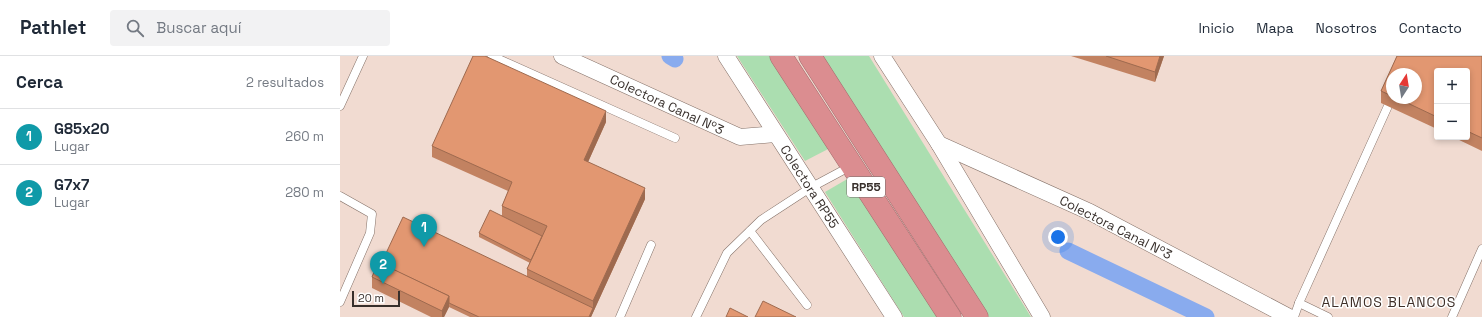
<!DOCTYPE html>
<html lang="es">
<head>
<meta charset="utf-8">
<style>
  :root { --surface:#fff; --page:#f2f2f3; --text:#1f2937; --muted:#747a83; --line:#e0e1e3; --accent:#ab3c9a }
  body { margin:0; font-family:"Space Grotesk",sans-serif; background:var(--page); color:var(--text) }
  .controls { position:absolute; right:12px; top:12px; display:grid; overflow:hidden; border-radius:4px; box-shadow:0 2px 6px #0003 }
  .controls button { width:36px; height:36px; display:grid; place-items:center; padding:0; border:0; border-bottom:1px solid var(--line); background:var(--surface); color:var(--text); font:20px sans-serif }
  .compass { position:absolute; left:1046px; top:12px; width:36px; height:36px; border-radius:50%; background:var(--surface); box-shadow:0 2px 6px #0003; rotate:12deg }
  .scale { position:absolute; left:12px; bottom:10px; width:48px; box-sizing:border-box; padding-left:4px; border:2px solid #372f2b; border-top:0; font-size:11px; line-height:14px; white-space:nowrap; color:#372f2b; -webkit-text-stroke:3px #fff; paint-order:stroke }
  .you { position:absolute; left:718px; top:181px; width:14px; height:14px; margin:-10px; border:3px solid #fff; border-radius:50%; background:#1a73e8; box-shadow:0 0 0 6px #1a73e833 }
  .badge { display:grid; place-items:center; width:26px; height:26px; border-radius:50%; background:var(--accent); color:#fff; font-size:13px; font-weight:700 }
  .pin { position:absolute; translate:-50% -33px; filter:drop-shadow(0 1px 2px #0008) }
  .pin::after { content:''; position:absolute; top:21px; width:14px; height:12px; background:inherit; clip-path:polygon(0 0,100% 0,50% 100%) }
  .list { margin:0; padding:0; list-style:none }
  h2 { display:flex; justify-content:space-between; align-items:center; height:52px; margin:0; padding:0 16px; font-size:17px }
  h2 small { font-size:13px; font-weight:400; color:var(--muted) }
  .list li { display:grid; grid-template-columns:26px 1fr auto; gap:12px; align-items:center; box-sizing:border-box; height:56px; padding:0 16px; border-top:1px solid var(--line) }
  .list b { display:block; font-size:15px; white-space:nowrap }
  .list p { margin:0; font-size:13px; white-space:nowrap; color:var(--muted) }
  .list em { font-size:13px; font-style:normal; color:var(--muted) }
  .icon { flex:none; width:22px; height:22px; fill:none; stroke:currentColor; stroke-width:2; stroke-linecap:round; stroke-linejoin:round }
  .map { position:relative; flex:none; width:1142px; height:261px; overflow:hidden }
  header { display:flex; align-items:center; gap:24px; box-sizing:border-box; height:56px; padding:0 20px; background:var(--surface); border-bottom:1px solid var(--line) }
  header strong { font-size:19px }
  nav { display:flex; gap:22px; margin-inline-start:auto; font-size:14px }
  .search { width:280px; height:36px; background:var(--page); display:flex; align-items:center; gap:10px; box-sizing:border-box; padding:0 14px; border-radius:4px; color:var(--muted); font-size:15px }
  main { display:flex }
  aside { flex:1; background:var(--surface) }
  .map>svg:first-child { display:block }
</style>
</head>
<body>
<header>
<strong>Pathlet</strong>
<div class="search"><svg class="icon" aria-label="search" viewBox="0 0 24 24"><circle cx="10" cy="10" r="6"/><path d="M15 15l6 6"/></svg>Buscar aquí</div>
<nav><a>Inicio</a><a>Mapa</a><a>Nosotros</a><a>Contacto</a></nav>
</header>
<main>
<aside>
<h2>Cerca<small>2 resultados</small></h2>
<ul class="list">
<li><span class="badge" style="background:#0f9aa8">1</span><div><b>G85x20</b><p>Lugar</p></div><em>260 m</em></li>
<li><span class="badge" style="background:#0f9aa8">2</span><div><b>G7x7</b><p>Lugar</p></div><em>280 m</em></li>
</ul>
</aside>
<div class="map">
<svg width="1142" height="261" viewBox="0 0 1142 261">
  <rect width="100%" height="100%" fill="#f1dbd1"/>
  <g fill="#abdeb0">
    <polygon points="397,0 435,0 492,91 465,105"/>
    <polygon points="480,0 529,0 691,261 649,261"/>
    <polygon points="509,122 599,261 564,261 485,136"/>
  </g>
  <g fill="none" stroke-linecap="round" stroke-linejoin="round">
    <g stroke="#89abee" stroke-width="17">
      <polyline points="330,0 335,3"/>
      <polyline points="728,195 866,261"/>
    </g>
    <g stroke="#847168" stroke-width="9">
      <g id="lane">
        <polyline points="152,0 335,82"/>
        <polyline points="0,50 23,0"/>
        <polyline points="0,140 32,158 30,177 0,246"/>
        <polyline points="410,175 467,249"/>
        <polyline points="959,247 988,261"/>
        <polyline points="280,261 311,189"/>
        <polyline points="356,261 387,197 421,164 470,132 511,110"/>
        <polyline points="954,261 959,247 1048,50"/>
        <polyline points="1112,261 1142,193"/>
      </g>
    </g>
    <g stroke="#847168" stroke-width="17">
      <g id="street">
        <polyline points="222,0 400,81 435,78"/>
        <path id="s1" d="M 386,0 L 554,261"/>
        <polyline points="542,0 599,88 702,261"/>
        <polyline points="599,88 750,156 949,261"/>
      </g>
    </g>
    <g stroke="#a26c6d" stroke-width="23">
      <g id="highway">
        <polyline points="441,0 610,261"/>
        <polyline points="470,0 637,261"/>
      </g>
    </g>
    <use href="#lane" stroke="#fff" stroke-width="8"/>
    <use href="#street" stroke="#fff" stroke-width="16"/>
    <use href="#highway" stroke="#db8d90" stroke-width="22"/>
  </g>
  <g fill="#c28261" fill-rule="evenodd">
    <polygon points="731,0 824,0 815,26"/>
    <path d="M 1057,0 L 1142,0 L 1142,95 L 1113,81 L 1127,81 L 1127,15 L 1097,15 L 1097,73 L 1041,47 L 1041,35 ZM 1052,18 L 1076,18 L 1076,42 L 1052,42 Z"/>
    <polygon points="266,66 248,106 305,143 251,261 130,261 109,251 104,261 91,261 32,232 32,221 41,208 187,220 187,213 190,207 139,181 139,177 162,159 162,150 168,135 92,101 92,90"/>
  </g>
  <g fill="#9e6a4f">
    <polygon points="820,0 824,0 815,26 815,16"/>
    <polygon points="266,55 266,66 244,115 244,104"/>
    <polygon points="305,132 305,143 251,261 249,261 253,252 253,245"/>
    <polygon points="109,240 109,251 104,261 102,261 102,255"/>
  </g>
  <g fill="#e29771" stroke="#9e6a4f">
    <polygon points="133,0 145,0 266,55 244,104 305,132 253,245 187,213 207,170 162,150 172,126 92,90"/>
    <polygon points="766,0 820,0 815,16"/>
    <polygon points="1057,0 1142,0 1142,82 1127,75 1127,15 1097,15 1097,61 1057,42 1076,42 1076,18 1052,18 1052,40 1041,35"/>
    <polygon points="150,154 202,180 191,204 139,177"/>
    <polygon points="63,161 253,252 249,261 139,261 109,247 109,240 41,208"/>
    <polygon points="38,206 109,240 102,255 32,221"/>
    <polygon points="423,245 456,261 415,261"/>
    <polygon points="390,252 408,261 386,261"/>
  </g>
  <g text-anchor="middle" stroke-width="3" stroke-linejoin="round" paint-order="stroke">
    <rect fill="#fff" stroke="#736d6b" stroke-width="1" x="507" y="121" width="38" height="20" rx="3"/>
    <g font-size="12" font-weight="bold" fill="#372f2b">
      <text x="526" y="135">RP55</text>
    </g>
    <g font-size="13" fill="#372f2b" stroke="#fff">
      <text transform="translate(327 48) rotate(25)" y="5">Colectora Canal Nº3</text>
      <text dy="5" stroke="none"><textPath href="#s1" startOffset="155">Colectora RP55</textPath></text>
      <text transform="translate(776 171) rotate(27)" y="5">Colectora Canal Nº3</text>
    </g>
    <g font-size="14" letter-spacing="1" fill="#3f2f28" stroke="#fff">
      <text x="1049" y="251">ALAMOS BLANCOS</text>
    </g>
  </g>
</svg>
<div class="controls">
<button>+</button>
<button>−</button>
</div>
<svg class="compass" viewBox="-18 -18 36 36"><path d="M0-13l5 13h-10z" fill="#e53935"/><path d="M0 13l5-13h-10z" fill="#747a83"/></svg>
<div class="scale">20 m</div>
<div class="you"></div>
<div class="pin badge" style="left:84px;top:191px;background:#0f9aa8">1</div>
<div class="pin badge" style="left:43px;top:228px;background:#0f9aa8">2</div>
</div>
</main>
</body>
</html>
